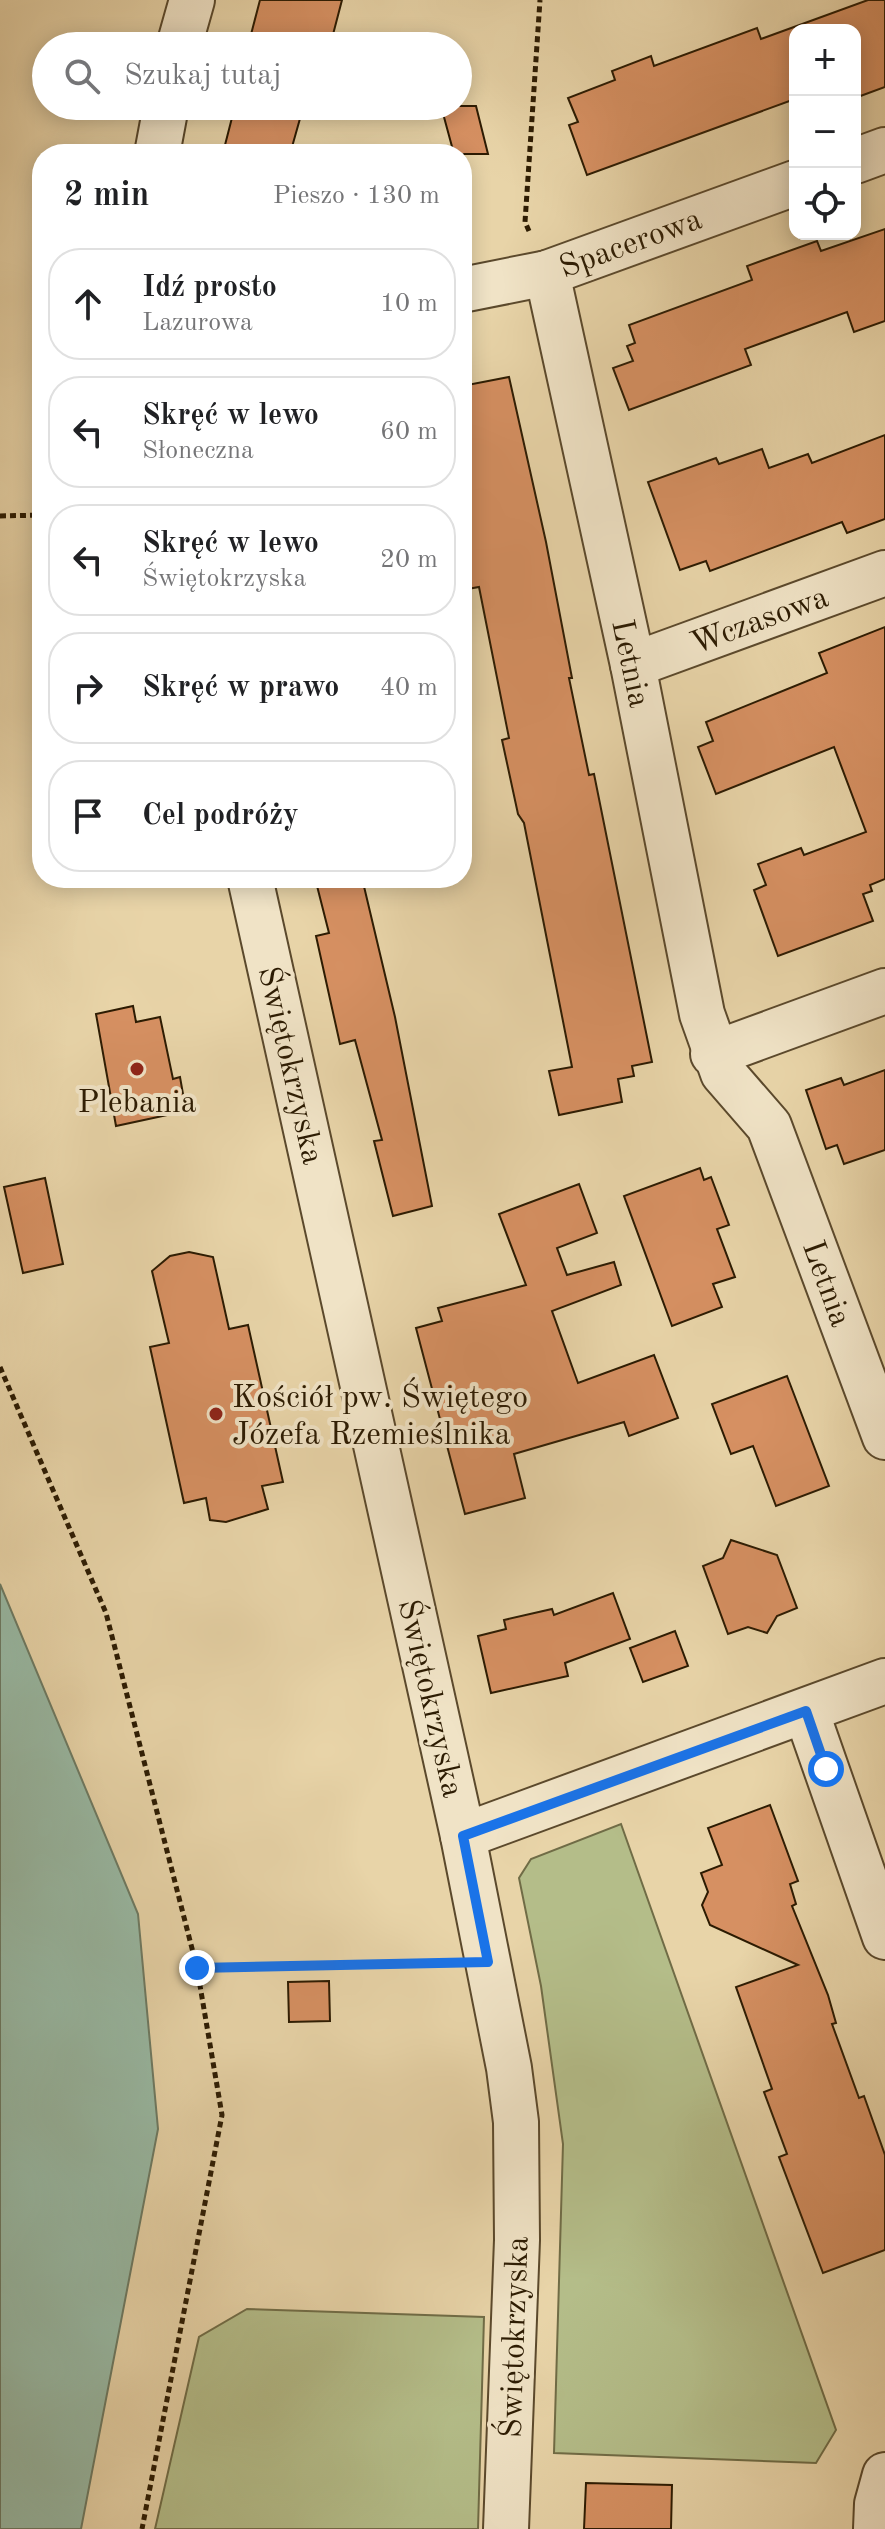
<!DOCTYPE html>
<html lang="pl">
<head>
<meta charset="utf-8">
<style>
  :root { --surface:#fff; --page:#f6f6f6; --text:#202124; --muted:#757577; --line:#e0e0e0 }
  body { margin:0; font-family:"Old Standard TT",serif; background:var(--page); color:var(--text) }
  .controls { position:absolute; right:24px; top:24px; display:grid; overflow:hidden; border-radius:16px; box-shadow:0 4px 20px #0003 }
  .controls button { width:72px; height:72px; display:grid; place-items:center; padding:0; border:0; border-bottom:2px solid var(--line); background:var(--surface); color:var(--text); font:40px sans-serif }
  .stop { position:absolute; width:24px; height:24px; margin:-18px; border:6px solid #1a73e8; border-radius:50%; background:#fff }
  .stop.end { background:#1a73e8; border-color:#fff; box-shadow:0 2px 8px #0008 }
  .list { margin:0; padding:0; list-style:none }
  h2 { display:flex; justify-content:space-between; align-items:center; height:104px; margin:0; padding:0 32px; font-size:34px }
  h2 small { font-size:26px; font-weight:400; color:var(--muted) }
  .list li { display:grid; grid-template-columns:52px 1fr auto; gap:24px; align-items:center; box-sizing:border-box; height:112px; margin:0 16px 16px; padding:0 16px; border:2px solid var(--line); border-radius:32px }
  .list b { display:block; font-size:30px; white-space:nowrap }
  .list p { margin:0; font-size:26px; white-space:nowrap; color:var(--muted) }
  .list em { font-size:26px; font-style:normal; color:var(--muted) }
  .icon { flex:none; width:44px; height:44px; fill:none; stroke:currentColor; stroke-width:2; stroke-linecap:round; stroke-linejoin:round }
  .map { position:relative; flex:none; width:885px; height:2529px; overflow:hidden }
  .search { position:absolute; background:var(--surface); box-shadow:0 4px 20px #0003; left:32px; top:32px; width:440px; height:88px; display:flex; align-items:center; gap:20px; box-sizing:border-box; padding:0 28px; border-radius:44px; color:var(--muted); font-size:30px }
  .panel { position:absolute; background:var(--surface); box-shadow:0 4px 20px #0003; left:32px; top:144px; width:440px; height:744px; border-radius:32px }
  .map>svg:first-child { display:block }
</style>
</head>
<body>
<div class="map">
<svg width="885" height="2529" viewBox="0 0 885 2529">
  <rect width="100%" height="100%" fill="#e8d4a8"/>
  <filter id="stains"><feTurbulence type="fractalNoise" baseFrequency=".0025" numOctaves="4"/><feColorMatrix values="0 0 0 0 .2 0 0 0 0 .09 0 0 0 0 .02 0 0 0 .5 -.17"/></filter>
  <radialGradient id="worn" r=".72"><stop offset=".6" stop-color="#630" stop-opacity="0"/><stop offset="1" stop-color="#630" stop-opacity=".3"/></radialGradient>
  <g fill="#b4bd89" stroke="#706c46" stroke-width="2">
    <polygon points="621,1824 836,2430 816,2463 554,2453 563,2144 541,1986 519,1878 531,1859"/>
    <polygon points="247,2309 484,2317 478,2529 155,2529 199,2337"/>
  </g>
  <polygon fill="#98b9a4" stroke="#6d7a63" stroke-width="2" points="0,1584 138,1914 158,2129 81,2529 0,2529"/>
  <g fill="#d69062" stroke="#2c1b02" stroke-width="2">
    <polygon points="260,0 342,0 330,46 248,46"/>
    <polygon points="868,0 885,0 885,87 855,98 855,30 795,30 795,99 587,175 569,125 578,122 568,98 615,80 612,71 651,56 654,66 757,28 761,39"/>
    <polygon points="235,106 303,108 290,154 235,154 237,148 225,145"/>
    <polygon points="441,106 476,106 488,154 454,154"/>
    <polygon points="885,229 885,321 854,332 847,312 745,349 751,365 629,410 613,368 633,361 627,346 635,343 629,325 752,280 747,266 817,241 821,251"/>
    <polygon points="509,377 546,542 572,678 569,678 589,775 594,774 652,1062 632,1066 634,1076 618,1079 622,1102 559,1115 549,1071 572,1067 524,823 518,814 502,740 509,738 479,587 462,590 462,386"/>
    <polygon points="885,435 885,519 847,533 842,522 710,571 706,561 680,570 648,482 716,458 719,464 762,449 769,468 808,454 812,463"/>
    <polygon points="885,627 885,879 870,885 872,891 863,894 873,921 778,956 754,890 766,885 758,864 801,848 804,855 866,832 834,747 716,794 698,747 713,741 706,722 827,673 819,653"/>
    <polygon points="315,878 362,878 395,1017 432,1206 393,1216 374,1141 382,1140 355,1040 340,1044 316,936 329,933"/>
    <polygon points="133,1006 136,1022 160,1017 173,1079 180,1077 186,1111 116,1126 96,1014"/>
    <polygon points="885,1070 885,1150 844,1164 837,1145 826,1149 806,1090 841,1078 844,1085"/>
    <polygon points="700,1168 704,1180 711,1177 729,1225 717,1229 735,1277 713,1284 722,1307 672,1326 624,1196"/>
    <polygon points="45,1178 63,1264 23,1273 4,1187"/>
    <polygon points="579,1184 597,1233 557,1248 567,1275 614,1262 621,1285 552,1311 578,1383 654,1355 678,1418 629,1436 624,1422 514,1454 525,1498 465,1514 416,1328 442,1321 438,1308 526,1285 499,1214"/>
    <polygon points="189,1252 213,1257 229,1329 248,1325 283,1482 262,1486 268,1509 226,1522 210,1520 206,1498 184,1503 150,1347 169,1343 152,1271 170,1256"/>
    <polygon points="787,1376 829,1486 776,1506 753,1446 731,1454 712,1404"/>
    <polygon points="731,1540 777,1555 797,1608 777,1616 767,1633 748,1627 728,1634 703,1566 723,1558"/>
    <polygon points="613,1593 630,1639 565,1663 568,1676 491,1693 478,1636 506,1629 504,1620 552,1609 554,1615"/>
    <polygon points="675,1631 688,1666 643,1682 630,1648"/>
    <polygon points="770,1805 798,1881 790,1884 796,1904 792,1906 828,1995 836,2023 832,2024 859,2098 864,2096 885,2155 885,2250 823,2273 779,2157 787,2154 764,2092 772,2089 736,1987 798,1965 710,1925 702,1905 708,1892 701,1873 722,1865 708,1828"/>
    <polygon points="329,1981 330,2021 289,2022 288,1982"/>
    <polygon points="586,2483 672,2485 671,2529 584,2529"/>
  </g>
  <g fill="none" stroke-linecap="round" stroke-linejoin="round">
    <g stroke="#5b492c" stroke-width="48">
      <g id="minor">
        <polyline points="179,46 192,0"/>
        <polyline points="157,154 166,106"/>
        <polyline points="855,161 885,150"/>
        <polyline points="547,273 633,665 702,1014 723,1073 769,1126 885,1437"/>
        <polyline points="462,290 547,273 795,183"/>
        <polyline points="633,665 885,573"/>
        <polyline points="250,878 463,1836 509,2068 516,2122 517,2240 506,2529"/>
        <polyline points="713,1054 885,991"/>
        <polyline points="806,1711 885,1937"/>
        <polyline points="463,1836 885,1681"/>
        <polyline points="876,2529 877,2504 885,2475"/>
      </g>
    </g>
    <g stroke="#2c1b02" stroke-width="5" stroke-dasharray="6 4" stroke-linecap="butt">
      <polyline points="529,231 525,222 540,0"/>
      <polyline points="0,516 42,515"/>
      <polyline points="0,1367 106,1613 197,1968 222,2115 142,2529"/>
      <polyline points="197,1968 445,1963"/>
    </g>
    <use href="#minor" stroke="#f0e3c6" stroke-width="44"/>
  </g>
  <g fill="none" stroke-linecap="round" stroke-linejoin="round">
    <polyline stroke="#1a73e8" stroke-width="10" points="197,1968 488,1962 463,1836 806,1711 826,1769"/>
  </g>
  <g fill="#8f2418" stroke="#f0e3c6" stroke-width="3">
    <circle cx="137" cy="1069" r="8"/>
    <circle cx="216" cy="1414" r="8"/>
  </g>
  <g text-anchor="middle" stroke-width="8" stroke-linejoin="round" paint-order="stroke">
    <g font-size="32" fill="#2c1b02" stroke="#f0e3c6">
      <text transform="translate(630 242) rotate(-20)" y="11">Spacerowa</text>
      <text transform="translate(759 619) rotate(-20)" y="11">Wczasowa</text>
      <text transform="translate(632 663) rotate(78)" y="11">Letnia</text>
      <text transform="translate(292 1065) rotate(77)" y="11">Świętokrzyska</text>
      <text transform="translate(828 1283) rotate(70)" y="11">Letnia</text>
      <text transform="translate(432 1698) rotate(77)" y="11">Świętokrzyska</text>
      <text transform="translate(513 2337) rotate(-88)" y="11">Świętokrzyska</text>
    </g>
    <g font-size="32" fill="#2c1b02" stroke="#f0e3c6">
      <text x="137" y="1112">Plebania</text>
      <text x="232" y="1407" text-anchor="start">Kościół pw. Świętego<tspan x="232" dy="37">Józefa Rzemieślnika</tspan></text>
    </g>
  </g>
  <rect width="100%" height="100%" filter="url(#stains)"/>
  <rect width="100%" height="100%" fill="url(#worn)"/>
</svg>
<div class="controls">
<button>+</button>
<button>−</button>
<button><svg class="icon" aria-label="locate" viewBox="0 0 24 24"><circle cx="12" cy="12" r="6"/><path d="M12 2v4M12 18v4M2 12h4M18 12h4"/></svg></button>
</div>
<div class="stop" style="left:826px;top:1769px"></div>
<div class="stop end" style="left:197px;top:1968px"></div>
<div class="search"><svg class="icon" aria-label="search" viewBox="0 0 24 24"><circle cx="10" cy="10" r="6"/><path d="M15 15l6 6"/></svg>Szukaj tutaj</div>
<section class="panel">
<h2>2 min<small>Pieszo · 130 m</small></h2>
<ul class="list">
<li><svg class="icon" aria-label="ahead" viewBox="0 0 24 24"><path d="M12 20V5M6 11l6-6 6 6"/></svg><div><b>Idź prosto</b><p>Lazurowa</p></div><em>10 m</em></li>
<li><svg class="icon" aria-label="left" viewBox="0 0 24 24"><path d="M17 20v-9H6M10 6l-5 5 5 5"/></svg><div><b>Skręć w lewo</b><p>Słoneczna</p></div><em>60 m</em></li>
<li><svg class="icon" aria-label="left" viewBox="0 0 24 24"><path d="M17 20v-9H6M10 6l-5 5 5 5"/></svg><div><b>Skręć w lewo</b><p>Świętokrzyska</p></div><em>20 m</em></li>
<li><svg class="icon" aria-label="right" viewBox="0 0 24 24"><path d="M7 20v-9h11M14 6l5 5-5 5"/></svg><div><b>Skręć w prawo</b></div><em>40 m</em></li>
<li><svg class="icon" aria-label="arrive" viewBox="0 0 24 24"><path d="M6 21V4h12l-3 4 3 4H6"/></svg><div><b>Cel podróży</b></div></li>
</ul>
</section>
</div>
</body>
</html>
